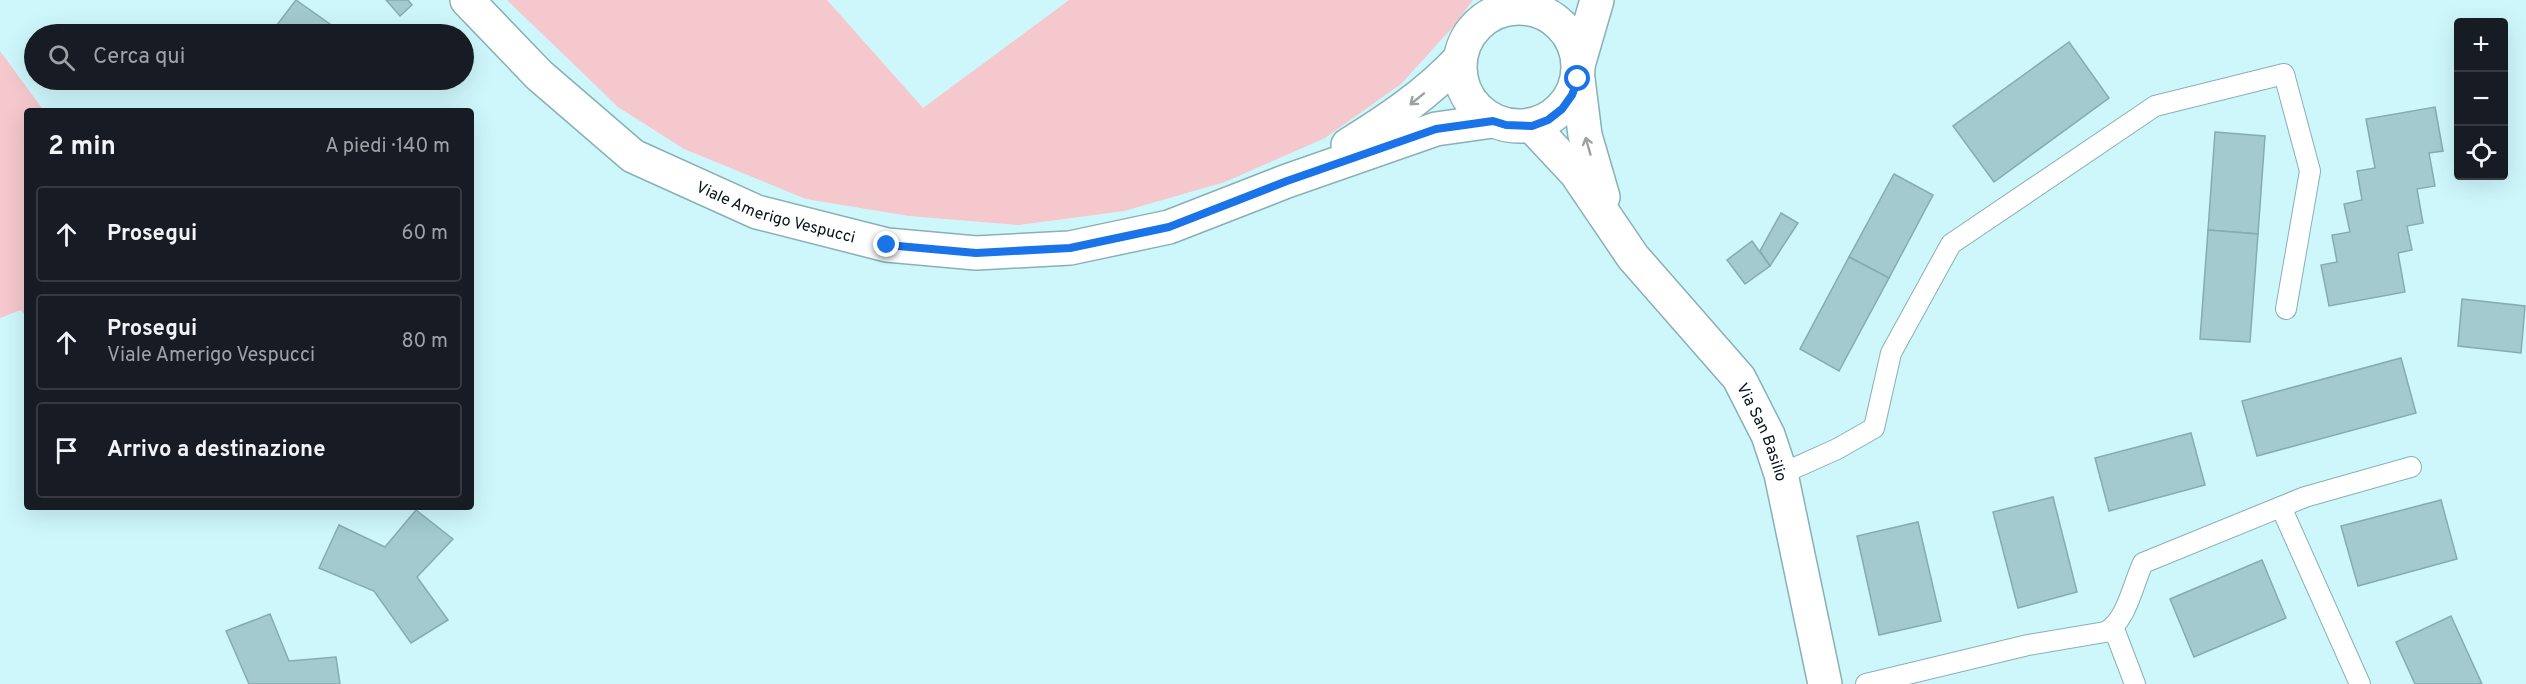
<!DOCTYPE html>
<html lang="it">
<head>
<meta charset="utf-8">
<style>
  :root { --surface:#171b24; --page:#20242c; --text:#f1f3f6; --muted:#9ea1a6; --line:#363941 }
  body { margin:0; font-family:Overpass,sans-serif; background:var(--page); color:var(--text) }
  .controls { position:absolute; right:18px; top:18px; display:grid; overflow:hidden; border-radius:6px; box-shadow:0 6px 24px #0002 }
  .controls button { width:54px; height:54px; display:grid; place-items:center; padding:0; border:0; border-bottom:2px solid var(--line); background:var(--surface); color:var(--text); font:30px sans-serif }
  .stop { position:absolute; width:18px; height:18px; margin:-14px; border:4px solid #1a73e8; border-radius:50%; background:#fff }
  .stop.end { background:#1a73e8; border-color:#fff; box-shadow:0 2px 6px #0008 }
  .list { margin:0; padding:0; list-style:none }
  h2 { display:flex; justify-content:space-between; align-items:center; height:78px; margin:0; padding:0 24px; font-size:26px }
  h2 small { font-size:20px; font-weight:400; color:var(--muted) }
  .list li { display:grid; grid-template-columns:39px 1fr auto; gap:18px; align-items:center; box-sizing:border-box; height:96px; margin:0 12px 12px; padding:0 12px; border:2px solid var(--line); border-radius:6px }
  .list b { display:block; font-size:22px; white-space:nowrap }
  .list p { margin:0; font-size:20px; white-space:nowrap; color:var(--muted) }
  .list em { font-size:20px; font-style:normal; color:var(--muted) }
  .icon { flex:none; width:33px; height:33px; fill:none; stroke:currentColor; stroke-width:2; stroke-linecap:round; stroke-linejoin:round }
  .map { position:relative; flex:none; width:2526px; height:684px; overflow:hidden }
  .search { position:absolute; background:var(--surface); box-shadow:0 6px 24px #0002; left:24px; top:24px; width:450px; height:66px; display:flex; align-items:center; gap:15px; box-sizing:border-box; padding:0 21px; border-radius:33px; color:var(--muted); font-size:22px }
  .panel { position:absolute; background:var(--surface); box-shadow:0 6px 24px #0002; left:24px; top:108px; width:450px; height:402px; border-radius:6px }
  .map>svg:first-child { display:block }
</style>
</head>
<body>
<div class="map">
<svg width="2526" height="684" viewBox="0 0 2526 684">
  <rect width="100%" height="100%" fill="#cef7fc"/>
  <g fill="#f4c8cd">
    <polygon points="507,0 827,0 923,108 1069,0 1473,0 1452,28 1401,84 1325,138 1225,182 1124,211 1019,225 909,216 806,199 684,149 618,107"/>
    <polygon points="0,51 44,111 27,111 27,318 21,310 0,318"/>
  </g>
  <g fill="#a2cacf" stroke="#85acb1" stroke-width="1.5">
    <polygon points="296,0 334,27 328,34 270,34"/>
    <polygon points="386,0 408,0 412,5 400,16"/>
    <polygon points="2069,42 2109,98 1994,182 1953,126"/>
    <polygon points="2435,107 2443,151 2429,153 2435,186 2417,189 2423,223 2407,226 2412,250 2398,253 2405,292 2329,306 2321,265 2337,262 2332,235 2350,232 2344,204 2362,200 2357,171 2375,168 2366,119"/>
    <polygon points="2215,132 2265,136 2258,234 2208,230"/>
    <polygon points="1894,174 1933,195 1889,278 1849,257"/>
    <polygon points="1781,213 1798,223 1770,266 1760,251"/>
    <polygon points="2208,230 2258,234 2250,342 2200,339"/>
    <polygon points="1752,241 1770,266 1745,284 1727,260"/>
    <polygon points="1849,257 1889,278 1839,371 1800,349"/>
    <polygon points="2462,299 2525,306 2521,353 2458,346"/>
    <polygon points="2401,358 2416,413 2257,456 2242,401"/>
    <polygon points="2191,433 2205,485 2109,511 2095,458"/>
    <polygon points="2053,497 2077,592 2018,608 1993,512"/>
    <polygon points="2441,500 2457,559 2358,586 2341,526"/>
    <polygon points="416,510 453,539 417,577 448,620 411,643 374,591 319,568 339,525 385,547"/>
    <polygon points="1918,522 1941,621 1879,635 1857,536"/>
    <polygon points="2262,560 2286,618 2194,657 2170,599"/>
    <polygon points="270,614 289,661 336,657 340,684 249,684 226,631"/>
    <polygon points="2451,616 2482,684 2415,684 2396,642"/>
  </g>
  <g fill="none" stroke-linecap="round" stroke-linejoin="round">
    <g stroke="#88b0b5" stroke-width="22">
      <g id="lane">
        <polyline points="1781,474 1837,449 1874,428 1891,353 1951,244 2155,106 2284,74 2310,171 2286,309"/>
        <polyline points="2281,507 2360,684"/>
        <polyline points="2114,629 2135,684"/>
        <path d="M 1866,684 L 2028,645 L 2105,632 C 2126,623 2133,584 2143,563 L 2305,497 L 2411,467"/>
      </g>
    </g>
    <g stroke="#88b0b5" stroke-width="36">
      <g id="secondary">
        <path id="s1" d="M 467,0 L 539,75 L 633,156 L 757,212 L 887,245 L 976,253 L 1070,248 L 1169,227 L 1287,181 L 1436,129 L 1493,121"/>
        <circle cx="1519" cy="67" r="59"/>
        <polyline points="1579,62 1597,0"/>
        <polyline points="1578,79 1585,135 1603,197"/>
        <path id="s2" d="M 1532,126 L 1576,173 L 1633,257 L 1739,378 L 1768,435 L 1781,474 L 1825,684"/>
        <path d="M 1348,145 C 1389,120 1427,94 1460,59"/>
      </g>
    </g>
    <use href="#lane" stroke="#fff" stroke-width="20"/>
    <use href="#secondary" stroke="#fff" stroke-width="33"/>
  </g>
  <defs><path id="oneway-shaft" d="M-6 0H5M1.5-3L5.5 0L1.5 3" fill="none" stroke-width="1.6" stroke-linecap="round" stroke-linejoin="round" transform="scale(1.5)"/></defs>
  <g stroke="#9ba1a1">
    <use href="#oneway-shaft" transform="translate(1417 99) rotate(141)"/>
    <use href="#oneway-shaft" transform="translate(1588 146) rotate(-106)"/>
  </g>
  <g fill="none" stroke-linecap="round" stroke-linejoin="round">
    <polyline stroke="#1a73e8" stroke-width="8" points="887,245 976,253 1070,248 1169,227 1287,181 1436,129 1493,121 1506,125 1532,126 1548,120 1562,109 1572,95 1578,79"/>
  </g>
  <g text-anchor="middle" stroke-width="6" stroke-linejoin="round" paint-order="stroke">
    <g font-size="16" fill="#051315" stroke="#f5fdfe">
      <text dy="6" stroke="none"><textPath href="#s1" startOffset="382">Viale Amerigo Vespucci</textPath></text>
      <text dy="6" stroke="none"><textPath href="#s2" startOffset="386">Via San Basilio</textPath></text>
    </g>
  </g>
</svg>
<div class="controls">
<button>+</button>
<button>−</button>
<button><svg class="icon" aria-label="locate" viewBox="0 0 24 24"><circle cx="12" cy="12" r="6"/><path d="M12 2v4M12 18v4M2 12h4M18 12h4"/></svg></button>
</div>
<div class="stop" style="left:1578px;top:79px"></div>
<div class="stop end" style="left:887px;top:245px"></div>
<div class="search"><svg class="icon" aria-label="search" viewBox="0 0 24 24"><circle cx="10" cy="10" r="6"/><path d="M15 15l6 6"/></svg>Cerca qui</div>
<section class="panel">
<h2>2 min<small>A piedi · 140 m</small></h2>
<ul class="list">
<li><svg class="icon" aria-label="ahead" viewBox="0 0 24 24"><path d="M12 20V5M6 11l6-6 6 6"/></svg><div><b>Prosegui</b></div><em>60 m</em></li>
<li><svg class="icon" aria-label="ahead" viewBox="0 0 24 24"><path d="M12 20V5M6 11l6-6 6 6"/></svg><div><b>Prosegui</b><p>Viale Amerigo Vespucci</p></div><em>80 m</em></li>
<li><svg class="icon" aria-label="arrive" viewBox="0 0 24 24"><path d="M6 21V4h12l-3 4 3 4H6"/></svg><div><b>Arrivo a destinazione</b></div></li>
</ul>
</section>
</div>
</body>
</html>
